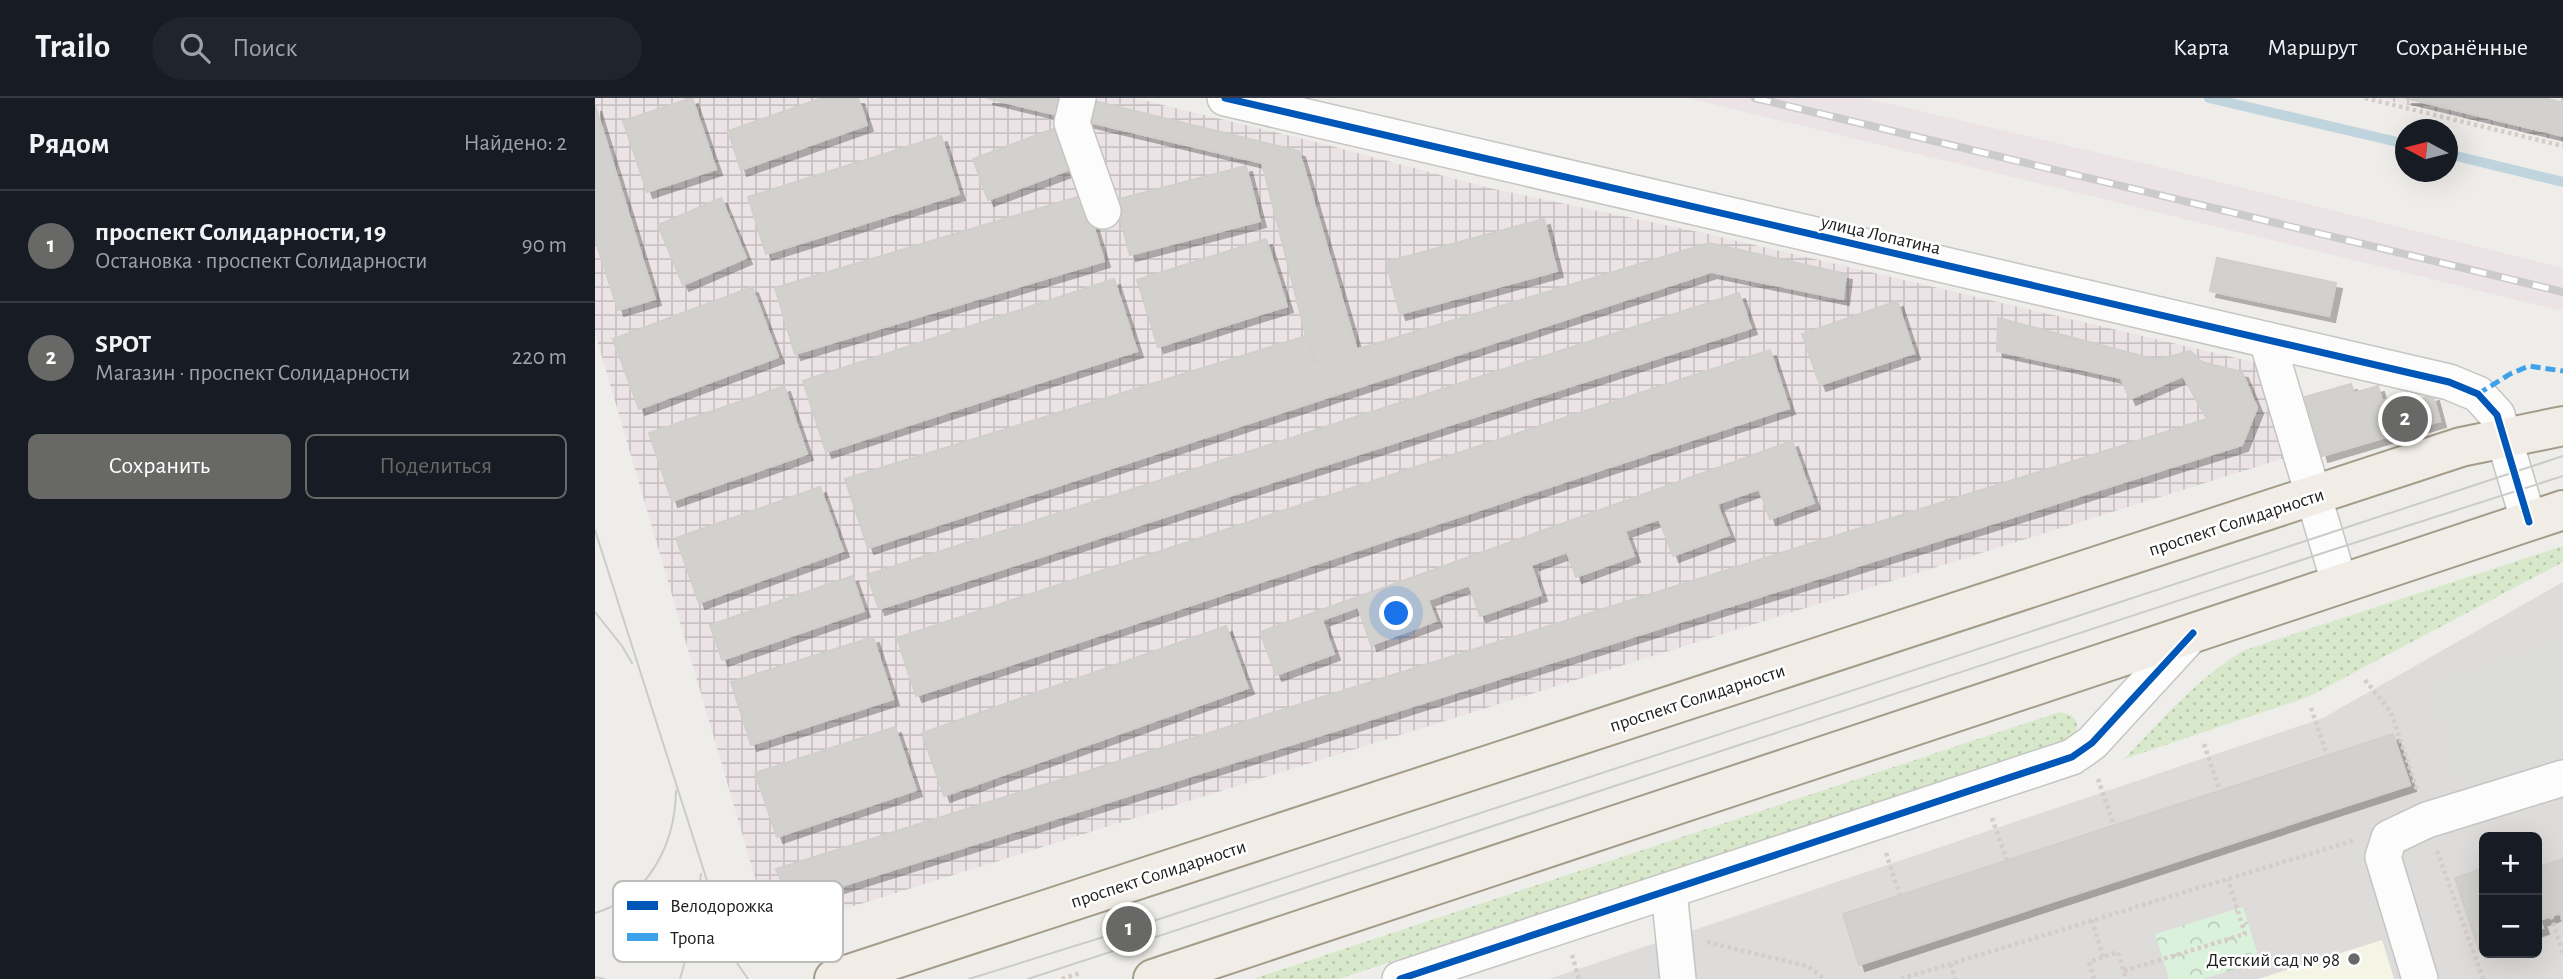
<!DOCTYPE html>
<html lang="ru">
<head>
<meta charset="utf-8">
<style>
  :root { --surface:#171b24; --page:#20242c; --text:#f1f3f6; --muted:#9ea1a6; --line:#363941; --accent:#686866 }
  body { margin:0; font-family:"Alegreya Sans",sans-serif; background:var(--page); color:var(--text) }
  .controls { position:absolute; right:21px; bottom:21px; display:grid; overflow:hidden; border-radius:10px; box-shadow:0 7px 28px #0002 }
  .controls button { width:63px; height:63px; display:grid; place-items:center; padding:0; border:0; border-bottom:2px solid var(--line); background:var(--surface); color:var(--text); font:35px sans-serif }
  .compass { position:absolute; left:1800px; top:21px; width:63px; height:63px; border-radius:50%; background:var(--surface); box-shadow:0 7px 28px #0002; rotate:277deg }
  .you { position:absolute; left:802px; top:516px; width:24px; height:24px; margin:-18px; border:5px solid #fff; border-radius:50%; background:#1a73e8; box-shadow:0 0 0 10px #1a73e833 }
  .badge { display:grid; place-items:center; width:46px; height:46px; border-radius:50%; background:var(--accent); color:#fff; font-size:23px; font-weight:700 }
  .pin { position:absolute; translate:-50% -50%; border:4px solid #fff; box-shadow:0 2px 7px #0006 }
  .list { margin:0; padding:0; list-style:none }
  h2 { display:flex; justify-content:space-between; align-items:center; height:91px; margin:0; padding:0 28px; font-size:30px }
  h2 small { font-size:23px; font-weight:400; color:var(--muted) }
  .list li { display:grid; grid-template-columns:46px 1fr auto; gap:21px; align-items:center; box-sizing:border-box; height:112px; padding:0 28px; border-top:2px solid var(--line) }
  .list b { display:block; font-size:26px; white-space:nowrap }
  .list p { margin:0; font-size:23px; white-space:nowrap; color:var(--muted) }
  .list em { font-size:23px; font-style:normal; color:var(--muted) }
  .actions { display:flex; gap:14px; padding:21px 28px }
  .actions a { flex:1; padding:16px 0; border:2px solid var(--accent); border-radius:10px; text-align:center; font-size:24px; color:var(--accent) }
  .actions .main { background:var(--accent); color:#fff }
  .icon { flex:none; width:38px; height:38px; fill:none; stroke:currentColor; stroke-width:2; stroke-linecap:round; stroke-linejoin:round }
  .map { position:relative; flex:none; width:1968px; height:881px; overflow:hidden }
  header { display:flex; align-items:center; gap:42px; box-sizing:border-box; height:98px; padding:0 35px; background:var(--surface); border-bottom:2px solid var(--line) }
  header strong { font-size:33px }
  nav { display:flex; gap:38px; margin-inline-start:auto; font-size:24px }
  .search { width:490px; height:63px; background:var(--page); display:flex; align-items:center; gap:18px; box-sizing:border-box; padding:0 24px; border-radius:38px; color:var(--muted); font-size:26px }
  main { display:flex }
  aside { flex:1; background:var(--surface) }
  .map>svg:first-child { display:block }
</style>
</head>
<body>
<header>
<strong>Trailo</strong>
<div class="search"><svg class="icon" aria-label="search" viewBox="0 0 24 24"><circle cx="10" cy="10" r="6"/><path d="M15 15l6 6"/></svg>Поиск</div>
<nav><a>Карта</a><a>Маршрут</a><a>Сохранённые</a></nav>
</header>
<main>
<aside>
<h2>Рядом<small>Найдено: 2</small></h2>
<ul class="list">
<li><span class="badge">1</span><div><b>проспект Солидарности, 19</b><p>Остановка · проспект Солидарности</p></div><em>90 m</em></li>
<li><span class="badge">2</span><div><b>SPOT</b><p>Магазин · проспект Солидарности</p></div><em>220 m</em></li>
</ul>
<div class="actions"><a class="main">Сохранить</a><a>Поделиться</a></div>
</aside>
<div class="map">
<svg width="1968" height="881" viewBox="0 0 1968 881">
  <defs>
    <pattern id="industrial-grid" width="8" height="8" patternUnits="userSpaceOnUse" patternTransform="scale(1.75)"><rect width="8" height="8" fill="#ebe3e6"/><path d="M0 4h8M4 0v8" fill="none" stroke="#c9c2c5"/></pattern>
    <pattern id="grass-dots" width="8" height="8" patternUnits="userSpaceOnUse" patternTransform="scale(1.75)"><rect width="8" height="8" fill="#d8e9cb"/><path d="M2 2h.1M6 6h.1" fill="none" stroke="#b9c8ae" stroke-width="1.8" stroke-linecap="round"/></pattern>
    <pattern id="park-crowns" width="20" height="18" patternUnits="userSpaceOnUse" patternTransform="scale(1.75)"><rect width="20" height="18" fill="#daf1dc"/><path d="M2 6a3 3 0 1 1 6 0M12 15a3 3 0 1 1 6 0" fill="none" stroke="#bbcebc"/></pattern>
    <filter id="shadow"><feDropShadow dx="6" dy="6" stdDeviation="0" flood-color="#0004"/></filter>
  </defs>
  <rect width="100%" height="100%" fill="#eeede9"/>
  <path fill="#dddcda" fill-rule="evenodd" d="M 1968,484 L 1968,881 L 954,881 L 1728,620 ZM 1889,739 L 1942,739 L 1942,855 L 1889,855 Z"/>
  <g fill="url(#industrial-grid)">
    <polygon points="0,0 539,0 725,45 890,89 1113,136 1671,267 1699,357 176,834 0,235"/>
    <polygon points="1784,0 1968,0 1968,44"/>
  </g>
  <polygon fill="#f5f5e6" points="1787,842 1799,881 1663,881"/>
  <polygon fill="#dcdcda" points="1968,545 1968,657 1870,688 1838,587"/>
  <polygon fill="#ebe3e6" points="1093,0 1270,0 1560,68 1968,170 1968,213"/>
  <g fill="url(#grass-dots)">
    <path d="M 1968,448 L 1968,464 L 1713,599 L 1529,661 C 1567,622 1603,579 1650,552 Z"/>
    <polygon points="1465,614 1477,618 1482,624 1481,638 1474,643 743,881 658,881"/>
  </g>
  <polygon fill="url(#park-crowns)" points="1648,809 1665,864 1608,881 1574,881 1560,836"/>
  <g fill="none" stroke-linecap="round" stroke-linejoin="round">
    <g stroke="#c0d4de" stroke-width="10">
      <polyline points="1614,0 1811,46"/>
      <polyline points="1853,56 1968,84"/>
    </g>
  </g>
  <g fill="#d2d1ce" stroke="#d1cfcb" stroke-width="2" filter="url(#shadow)">
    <polygon points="97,0 121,71 52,94 28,23"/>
    <polygon points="227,0 263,0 272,27 146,72 133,33"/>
    <polygon points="391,0 468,0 463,17"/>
    <polygon points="1810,0 1949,0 1968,5 1968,38"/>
    <polygon points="495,2 704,53 762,252 720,264 711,238 667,65 490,23"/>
    <polygon points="0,7 60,201 23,212 0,141"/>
    <polygon points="463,29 479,70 393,102 378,61"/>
    <polygon points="346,38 364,96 171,156 153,99"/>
    <polygon points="651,68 665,123 535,157 520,102"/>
    <polygon points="489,97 509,163 200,256 180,190"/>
    <polygon points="126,100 151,160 88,187 63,127"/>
    <polygon points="949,121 962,173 805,216 791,164"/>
    <polygon points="671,141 692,208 563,249 542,182"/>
    <polygon points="1114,145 1251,176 1248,201 1116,174 273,450 250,381 711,238 720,264"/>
    <polygon points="1622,160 1741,185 1734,218 1615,193"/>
    <polygon points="519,181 542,253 231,354 208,283"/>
    <polygon points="157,189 183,259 44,311 18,241"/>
    <polygon points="1144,195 1156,230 284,511 272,477"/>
    <polygon points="1302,203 1319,255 1225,287 1207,236"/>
    <polygon points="1403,220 1562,262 1595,253 1607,264 1647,274 1662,310 1647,347 196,804 181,771 1612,321 1588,278 1535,301 1526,280 1402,253"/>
    <polygon points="1175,252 1194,310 321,598 302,540"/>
    <polygon points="1756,286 1759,295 1783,288 1787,303 1807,297 1810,306 1838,297 1845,323 1727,358 1710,299"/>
    <polygon points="189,288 212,356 77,403 54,335"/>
    <polygon points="1197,343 1219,405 1175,421 1164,391 1122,406 1134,437 1078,458 1064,421 1030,433 1039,458 981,479 972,454 936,467 946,497 885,518 874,487 833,502 841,523 776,547 763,509 727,522 739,556 681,577 665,534"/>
    <polygon points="225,389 248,453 104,505 81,440"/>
    <polygon points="257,478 269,513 127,562 115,527"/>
    <polygon points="631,528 653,590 349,698 327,635"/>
    <polygon points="278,539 298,601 156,647 136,584"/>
    <polygon points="300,629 321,692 182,739 160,675"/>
    <polygon points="1798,636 1815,687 1264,867 1248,816"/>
    <polygon points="1968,761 1968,825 1965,815 1945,822 1948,830 1942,832 1942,770"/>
    <polygon points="1889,770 1889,850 1884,852 1860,780"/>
  </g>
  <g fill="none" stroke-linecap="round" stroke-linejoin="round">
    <g stroke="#c5c5c3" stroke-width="38">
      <g id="minor">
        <polyline points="483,0 477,25 508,113"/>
        <polyline points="630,0 1854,284 1883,296 1902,317 1934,424"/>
        <polyline points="1672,242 1745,487"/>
        <polyline points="1074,793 1083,881"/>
        <polyline points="805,881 1477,659 1497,645 1598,535"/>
        <polyline points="1825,881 1788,759 1794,740 1832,722 1968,680"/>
      </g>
    </g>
    <g stroke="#a29c88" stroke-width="42">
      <g id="major">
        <polyline points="239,881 1866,349 1968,328"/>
        <polyline points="558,881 1968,412"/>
      </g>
    </g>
    <g stroke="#d6ccc9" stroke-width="4.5" stroke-dasharray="3.5 3.5" stroke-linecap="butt">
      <polyline points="1770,0 1968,48"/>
      <polyline points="1770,582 1796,614 1822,692"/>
      <polyline points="1716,610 1732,657"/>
      <polyline points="1609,646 1625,693"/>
      <polyline points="1503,681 1519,727"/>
      <polyline points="1397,720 1412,762"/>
      <polyline points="1842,753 1888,881"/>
      <polyline points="1291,755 1305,798"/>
      <polyline points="1956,818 1968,855"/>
      <polyline points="1497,822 1508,859"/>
      <polyline points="1112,844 1212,868 1230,881"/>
      <polyline points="977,857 984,881"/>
      <polyline points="1356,866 1360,881"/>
      <polyline points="1529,873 1650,836 1633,781"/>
      <polyline points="467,881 485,875"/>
      <polyline points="1306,881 1760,742"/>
      <polyline points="1499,881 1494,864 1523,854 1531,881"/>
    </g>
    <use href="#minor" stroke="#fcfcfc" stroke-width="35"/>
    <use href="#major" stroke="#f1ede6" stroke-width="38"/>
    <g stroke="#cbcbca" stroke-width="2">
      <polyline points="0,432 130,839 140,862 153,881"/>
      <polyline points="0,514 27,548 37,565"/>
      <path d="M 0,815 C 54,799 80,746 81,693"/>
      <polyline points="0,879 9,881"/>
      <polyline points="85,881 100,827 106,776"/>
      <polyline points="374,881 534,831 1968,358"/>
      <polyline points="433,881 1734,453 1968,378"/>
    </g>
    <g stroke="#cbcbca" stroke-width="8">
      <polyline id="rail" points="1160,0 1968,194"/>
    </g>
    <use href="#rail" stroke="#fff" stroke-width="5" stroke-dasharray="16" stroke-linecap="butt"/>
    <polyline stroke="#3da2ea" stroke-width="5" stroke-dasharray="10 5" stroke-linecap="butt" points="1883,296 1915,276 1934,268 1968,273"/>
    <g stroke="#fff" stroke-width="11">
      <g id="cycleway">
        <polyline points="630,0 1854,284 1883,296 1902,317 1934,424"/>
        <polyline points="805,881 1477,659 1497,645 1598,535"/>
      </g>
    </g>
    <use href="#cycleway" stroke="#0057b8" stroke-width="7"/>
  </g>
  <circle fill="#686866" stroke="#fff" stroke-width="2.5" cx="1759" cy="861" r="7"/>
  <g text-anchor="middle" stroke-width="5" stroke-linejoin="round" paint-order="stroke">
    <g font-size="19" fill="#202020" stroke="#fff">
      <text transform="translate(1286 136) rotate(13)" y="7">улица Лопатина</text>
      <text transform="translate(1641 423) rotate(-18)" y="7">проспект Солидарности</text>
      <text transform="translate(1102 599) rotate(-18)" y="7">проспект Солидарности</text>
      <text transform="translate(563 775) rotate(-18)" y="7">проспект Солидарности</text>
    </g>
    <g font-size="19" fill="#202020" stroke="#fff" text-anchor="end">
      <text x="1745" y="868">Детский сад № 98</text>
    </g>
  </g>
  <rect x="18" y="783" width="230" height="81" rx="10" fill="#fff" stroke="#bcbcbc" stroke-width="2"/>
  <rect x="32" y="803" width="31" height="9" fill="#0057b8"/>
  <rect x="32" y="835" width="31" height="8" fill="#3da2ea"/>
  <g font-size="19" fill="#202020">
    <text x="75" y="814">Велодорожка</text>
    <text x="75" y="846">Тропа</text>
  </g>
</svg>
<div class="controls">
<button>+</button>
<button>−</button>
</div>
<svg class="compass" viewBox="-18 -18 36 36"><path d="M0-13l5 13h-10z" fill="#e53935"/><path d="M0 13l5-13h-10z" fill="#9ea1a6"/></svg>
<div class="you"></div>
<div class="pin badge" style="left:534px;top:831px">1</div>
<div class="pin badge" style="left:1810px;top:321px">2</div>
</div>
</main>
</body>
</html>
